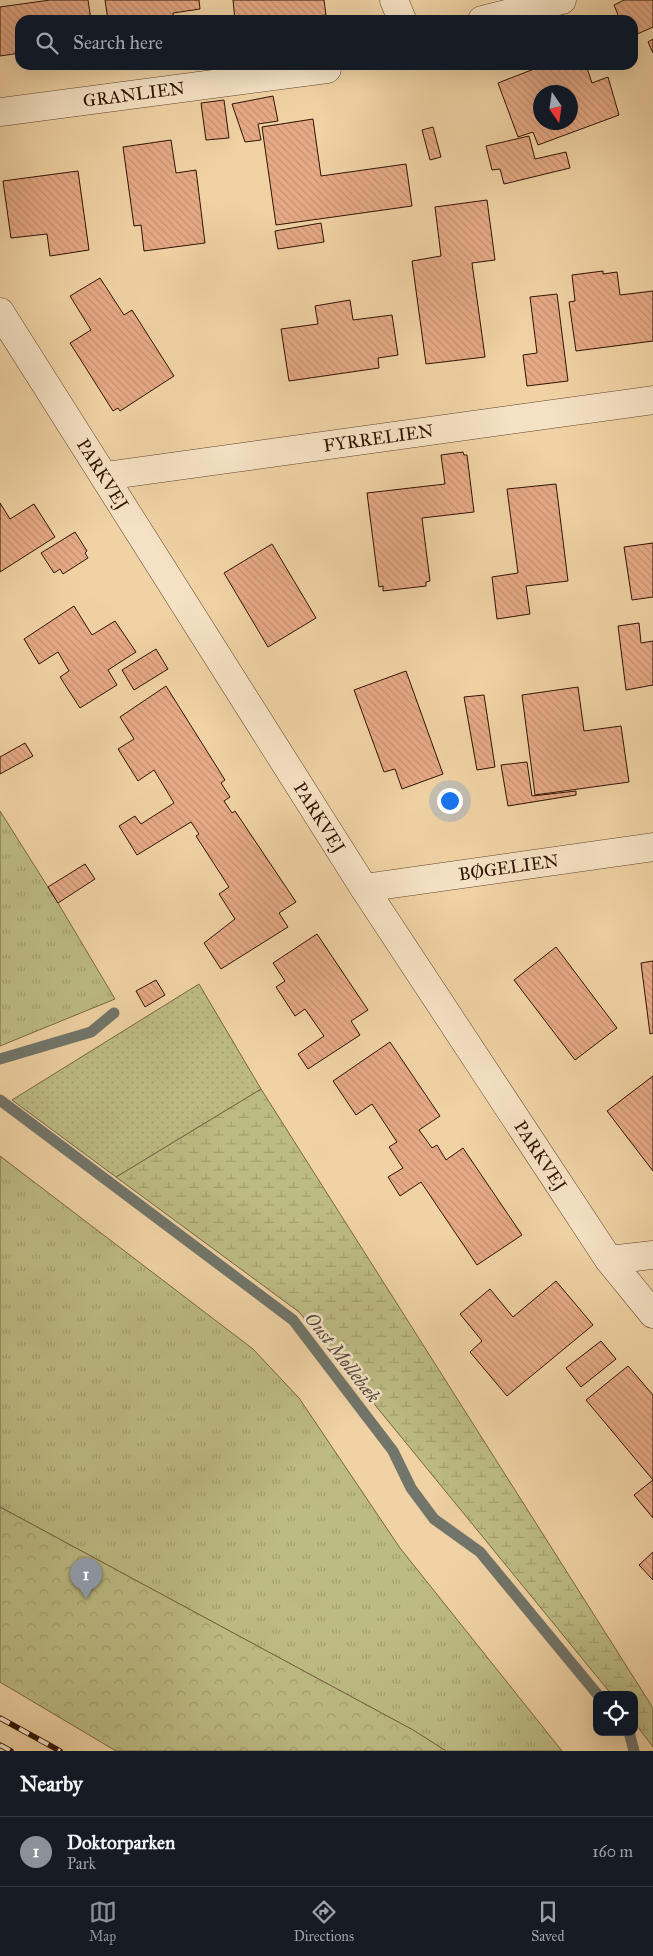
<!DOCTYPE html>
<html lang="en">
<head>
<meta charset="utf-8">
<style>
  :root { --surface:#171b24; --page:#242831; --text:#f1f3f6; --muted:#9ea1a6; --line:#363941; --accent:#8c9099 }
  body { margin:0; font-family:"IM FELL Great Primer",serif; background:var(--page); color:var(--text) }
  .controls { position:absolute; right:15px; bottom:15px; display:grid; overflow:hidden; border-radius:10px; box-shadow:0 5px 20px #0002 }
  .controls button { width:45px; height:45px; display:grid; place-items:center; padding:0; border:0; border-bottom:1px solid var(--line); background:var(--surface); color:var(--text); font:25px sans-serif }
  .compass { position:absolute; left:533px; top:85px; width:45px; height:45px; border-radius:50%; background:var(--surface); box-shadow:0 5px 20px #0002; rotate:167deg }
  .you { position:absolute; left:449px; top:800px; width:18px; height:18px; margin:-12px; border:4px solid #fff; border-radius:50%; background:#1a73e8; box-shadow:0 0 0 8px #1a73e833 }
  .badge { display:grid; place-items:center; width:32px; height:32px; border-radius:50%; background:var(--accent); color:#fff; font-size:16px; font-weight:700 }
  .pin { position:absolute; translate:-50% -41px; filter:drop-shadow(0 1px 2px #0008) }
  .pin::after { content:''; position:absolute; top:26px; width:18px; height:15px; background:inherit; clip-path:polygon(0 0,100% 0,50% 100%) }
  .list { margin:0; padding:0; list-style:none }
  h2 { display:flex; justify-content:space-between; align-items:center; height:65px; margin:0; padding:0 20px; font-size:21px }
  h2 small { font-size:16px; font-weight:400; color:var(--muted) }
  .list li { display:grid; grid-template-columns:32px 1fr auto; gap:15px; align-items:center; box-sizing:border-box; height:70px; padding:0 20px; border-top:1px solid var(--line) }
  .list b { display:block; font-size:19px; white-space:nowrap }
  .list p { margin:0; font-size:16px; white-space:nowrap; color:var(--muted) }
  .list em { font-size:16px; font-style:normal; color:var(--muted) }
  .icon { flex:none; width:28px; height:28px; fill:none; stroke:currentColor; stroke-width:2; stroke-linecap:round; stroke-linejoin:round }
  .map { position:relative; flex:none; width:653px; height:1751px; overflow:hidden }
  .search { position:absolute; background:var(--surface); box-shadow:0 5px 20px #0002; left:15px; right:15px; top:15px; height:55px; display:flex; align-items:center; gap:12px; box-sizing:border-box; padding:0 18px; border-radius:15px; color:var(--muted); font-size:19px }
  .sheet { height:135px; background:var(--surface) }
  nav { display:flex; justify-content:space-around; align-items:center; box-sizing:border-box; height:70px; border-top:1px solid var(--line); background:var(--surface); font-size:14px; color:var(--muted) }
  nav a { display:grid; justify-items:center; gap:2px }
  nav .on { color:var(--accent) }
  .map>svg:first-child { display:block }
</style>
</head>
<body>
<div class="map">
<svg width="653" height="1751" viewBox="0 0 653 1751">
  <defs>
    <pattern id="grass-tufts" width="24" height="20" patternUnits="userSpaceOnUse" patternTransform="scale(1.25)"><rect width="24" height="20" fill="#bdbb84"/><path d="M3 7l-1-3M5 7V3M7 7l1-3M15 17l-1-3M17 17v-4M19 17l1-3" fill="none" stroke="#a3a070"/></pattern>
    <pattern id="wetland-marsh" width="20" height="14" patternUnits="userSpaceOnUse" patternTransform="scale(1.25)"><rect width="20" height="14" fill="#bdbb84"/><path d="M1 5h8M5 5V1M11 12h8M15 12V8" fill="none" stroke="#a3a070"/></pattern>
    <pattern id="park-crowns" width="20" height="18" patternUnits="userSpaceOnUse" patternTransform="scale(1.25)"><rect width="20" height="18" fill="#bdbb84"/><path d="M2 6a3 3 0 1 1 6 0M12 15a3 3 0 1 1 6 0" fill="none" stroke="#a3a070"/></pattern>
    <pattern id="garden-dots" width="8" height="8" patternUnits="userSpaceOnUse" patternTransform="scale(1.25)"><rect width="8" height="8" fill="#bdbb84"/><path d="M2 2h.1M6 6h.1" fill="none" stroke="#a3a070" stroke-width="1.8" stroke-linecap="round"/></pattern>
    <pattern id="building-back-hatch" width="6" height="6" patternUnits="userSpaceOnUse" patternTransform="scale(1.25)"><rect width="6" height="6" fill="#e6aa86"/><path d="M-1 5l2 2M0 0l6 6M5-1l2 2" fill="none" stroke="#c69172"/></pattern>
  </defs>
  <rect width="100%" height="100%" fill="#f0d2a4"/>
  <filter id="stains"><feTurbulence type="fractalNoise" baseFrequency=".004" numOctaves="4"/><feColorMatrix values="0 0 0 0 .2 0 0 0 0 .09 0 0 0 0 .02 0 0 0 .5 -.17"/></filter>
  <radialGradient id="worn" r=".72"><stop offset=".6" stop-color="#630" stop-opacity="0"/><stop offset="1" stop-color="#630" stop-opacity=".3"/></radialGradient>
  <g fill="url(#grass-tufts)" stroke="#776744">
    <polygon points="0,811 58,903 115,999 0,1046"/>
    <polygon points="0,1156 253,1349 299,1398 400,1548 562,1751 446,1751 413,1730 0,1507"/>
  </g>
  <polygon fill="url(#wetland-marsh)" stroke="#776744" points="261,1089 653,1708 653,1747 634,1722 634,1695 612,1695 299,1312 116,1177"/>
  <polygon fill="url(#park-crowns)" stroke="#776744" points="0,1507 413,1730 446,1751 116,1751 0,1682"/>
  <polygon fill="url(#garden-dots)" stroke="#776744" points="199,984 261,1089 116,1177 12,1100"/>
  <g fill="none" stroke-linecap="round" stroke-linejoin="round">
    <g stroke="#71756a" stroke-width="11">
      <polyline points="0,1059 91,1032 114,1013"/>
      <polyline points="0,1100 293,1320 393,1451 411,1488 434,1519 480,1552 598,1695"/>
      <polyline points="629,1732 634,1751"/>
    </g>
  </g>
  <g fill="url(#building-back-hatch)" stroke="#311304" fill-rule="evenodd">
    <polygon points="50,0 88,0 91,20 20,20 20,53 0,56 0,7"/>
    <polygon points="105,0 199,0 200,9 173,13 174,20 136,20 135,16 108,20"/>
    <polygon points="233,0 324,0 326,15 286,20 235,20"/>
    <polygon points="624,0 653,0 653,27 633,36 633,20 620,20 614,5"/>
    <polygon points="653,39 653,53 648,42"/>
    <path d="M 536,65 L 586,65 L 592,83 L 608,77 L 619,115 L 538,145 L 533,132 L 518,137 L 498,83 L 534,69 L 533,66 ZM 540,92 L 570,92 L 570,122 L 540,122 Z"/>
    <polygon points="273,96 278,121 258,124 261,140 245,142 232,104"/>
    <polygon points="224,100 229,138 206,140 201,103"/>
    <polygon points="313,119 321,176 406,164 412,206 276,225 262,127"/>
    <polygon points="433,127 441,157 430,160 422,130"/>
    <polygon points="529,136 535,159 566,152 570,168 504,184 500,169 492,170 486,146"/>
    <polygon points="171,140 176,173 196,170 205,243 144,251 141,225 134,226 123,147"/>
    <polygon points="78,171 89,250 50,256 47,234 11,238 3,181"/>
    <polygon points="487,200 495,260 472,263 485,357 426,364 412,261 441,256 435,207"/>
    <polygon points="321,223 324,242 278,249 275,231"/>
    <polygon points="603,271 603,274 617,272 620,295 653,291 653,341 576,351 569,302 575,301 572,275"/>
    <polygon points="100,278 124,315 132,310 174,376 120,411 118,408 113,411 70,343 91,330 70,296"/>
    <polygon points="557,294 568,381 527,386 523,355 537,353 530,297"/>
    <polygon points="350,300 353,320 392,315 398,355 378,358 379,368 289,381 281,329 318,324 315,306"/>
    <polygon points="463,452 464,455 467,455 474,512 422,518 430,581 426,582 426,586 383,591 383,586 379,587 367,493 445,484 441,455"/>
    <polygon points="556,484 568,581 526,586 530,614 497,619 492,577 518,573 507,489"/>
    <polygon points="0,503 10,519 34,504 55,537 0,572"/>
    <polygon points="75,532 87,551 85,553 88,558 63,574 60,569 54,573 41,553"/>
    <polygon points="653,543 653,597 632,600 624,547"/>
    <polygon points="272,544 316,618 268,647 224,573"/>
    <polygon points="74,606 92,635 115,621 136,652 108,670 117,685 80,708 60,677 69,671 58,652 39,664 24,639"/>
    <polygon points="639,623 641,643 653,641 653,685 626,690 618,626"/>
    <polygon points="156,649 168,669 134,690 122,670"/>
    <polygon points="406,671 443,774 402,789 395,769 384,772 354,690"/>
    <polygon points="166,686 225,780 221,783 230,797 224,801 232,813 235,811 296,902 279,913 288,927 221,969 204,943 235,919 219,894 229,887 196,836 199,834 191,822 137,855 119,826 135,816 141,824 174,803 154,770 138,781 118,749 134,739 120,717"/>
    <polygon points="578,687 584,731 621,726 629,782 535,795 522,695"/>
    <polygon points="484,695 495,767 477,770 464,697"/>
    <polygon points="25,743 33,756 0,774 0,757"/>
    <polygon points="527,762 532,796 576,791 576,795 508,806 501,765"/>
    <polygon points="85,864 95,879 58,903 48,887"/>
    <polygon points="317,934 368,1010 351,1021 360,1035 308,1069 298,1054 324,1036 305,1009 295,1016 276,987 285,981 273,963"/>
    <polygon points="556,947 617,1028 575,1060 514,980"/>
    <polygon points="653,961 653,1033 650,1034 641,963"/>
    <polygon points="156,980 165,995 145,1007 136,991"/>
    <polygon points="390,1042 440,1116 419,1130 432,1148 437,1145 446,1160 463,1148 522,1235 477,1265 421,1182 400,1196 388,1177 403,1168 389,1147 397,1142 372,1104 356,1115 333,1081"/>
    <polygon points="653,1076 653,1171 607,1111"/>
    <polygon points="556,1281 593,1325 507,1396 470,1352 482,1341 460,1314 490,1289 513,1317"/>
    <polygon points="601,1341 616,1359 581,1387 566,1368"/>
    <polygon points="628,1366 653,1395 653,1518 634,1495 653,1480 586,1400"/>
    <polygon points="653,1552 653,1580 639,1565"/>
  </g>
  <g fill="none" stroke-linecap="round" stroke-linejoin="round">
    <g stroke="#61432c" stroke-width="29">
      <g id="street">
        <polyline points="394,0 402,20"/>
        <polyline points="482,20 562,0"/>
        <path id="s1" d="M 0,112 L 327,69"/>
        <path id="s2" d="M 0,312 L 364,888 L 609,1260 L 653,1314"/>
        <path id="s3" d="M 105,476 L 653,400"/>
        <path id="s4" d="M 364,888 L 653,847"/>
        <polyline points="609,1260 653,1255"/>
      </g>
    </g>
    <use href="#street" stroke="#f5e2c4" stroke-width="28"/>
    <g stroke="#311304" stroke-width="5.5">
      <g id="rail">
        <polyline points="0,1718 60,1751"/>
        <polyline points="0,1745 11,1751"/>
      </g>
    </g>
    <use href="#rail" stroke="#f5e2c4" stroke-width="4" stroke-dasharray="11" stroke-linecap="butt"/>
  </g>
  <g text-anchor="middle" stroke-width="5" stroke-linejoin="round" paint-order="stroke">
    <g font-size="18" fill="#311304" stroke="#f5e2c4">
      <text dy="6" stroke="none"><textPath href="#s1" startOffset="135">GRANLIEN</textPath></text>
      <text dy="6" stroke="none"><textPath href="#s3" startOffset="276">FYRRELIEN</textPath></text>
      <text dy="6" stroke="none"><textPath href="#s2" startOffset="192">PARKVEJ</textPath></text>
      <text dy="6" stroke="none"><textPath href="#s2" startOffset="598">PARKVEJ</textPath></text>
      <text dy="6" stroke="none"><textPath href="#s4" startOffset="146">BØGELIEN</textPath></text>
      <text dy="6" stroke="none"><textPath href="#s2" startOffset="1002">PARKVEJ</textPath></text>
    </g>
    <g font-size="19" font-style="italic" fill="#564c40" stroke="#f5e2c4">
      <text transform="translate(343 1357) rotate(52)" y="7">Oust Møllebæk</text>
    </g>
  </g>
  <rect width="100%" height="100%" filter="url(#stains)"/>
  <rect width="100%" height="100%" fill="url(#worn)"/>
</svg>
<div class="controls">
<button><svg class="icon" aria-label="locate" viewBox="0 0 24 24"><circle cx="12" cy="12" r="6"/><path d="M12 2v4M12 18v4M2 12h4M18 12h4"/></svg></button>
</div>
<svg class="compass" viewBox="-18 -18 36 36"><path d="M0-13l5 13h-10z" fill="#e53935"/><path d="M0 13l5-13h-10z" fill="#9ea1a6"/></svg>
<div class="you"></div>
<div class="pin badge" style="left:86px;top:1599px">1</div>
<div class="search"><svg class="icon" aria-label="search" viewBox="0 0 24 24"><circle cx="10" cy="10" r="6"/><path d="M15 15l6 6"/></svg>Search here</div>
</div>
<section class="sheet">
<h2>Nearby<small></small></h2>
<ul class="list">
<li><span class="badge">1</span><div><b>Doktorparken</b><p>Park</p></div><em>160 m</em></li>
</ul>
</section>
<nav>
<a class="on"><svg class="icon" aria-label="map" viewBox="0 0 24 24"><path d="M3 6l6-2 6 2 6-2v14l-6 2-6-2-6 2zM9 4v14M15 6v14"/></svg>Map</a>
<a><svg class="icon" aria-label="directions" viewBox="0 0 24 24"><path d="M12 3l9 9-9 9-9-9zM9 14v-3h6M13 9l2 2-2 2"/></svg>Directions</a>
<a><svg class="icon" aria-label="saved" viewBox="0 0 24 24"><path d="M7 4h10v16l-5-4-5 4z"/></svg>Saved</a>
</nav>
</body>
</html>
